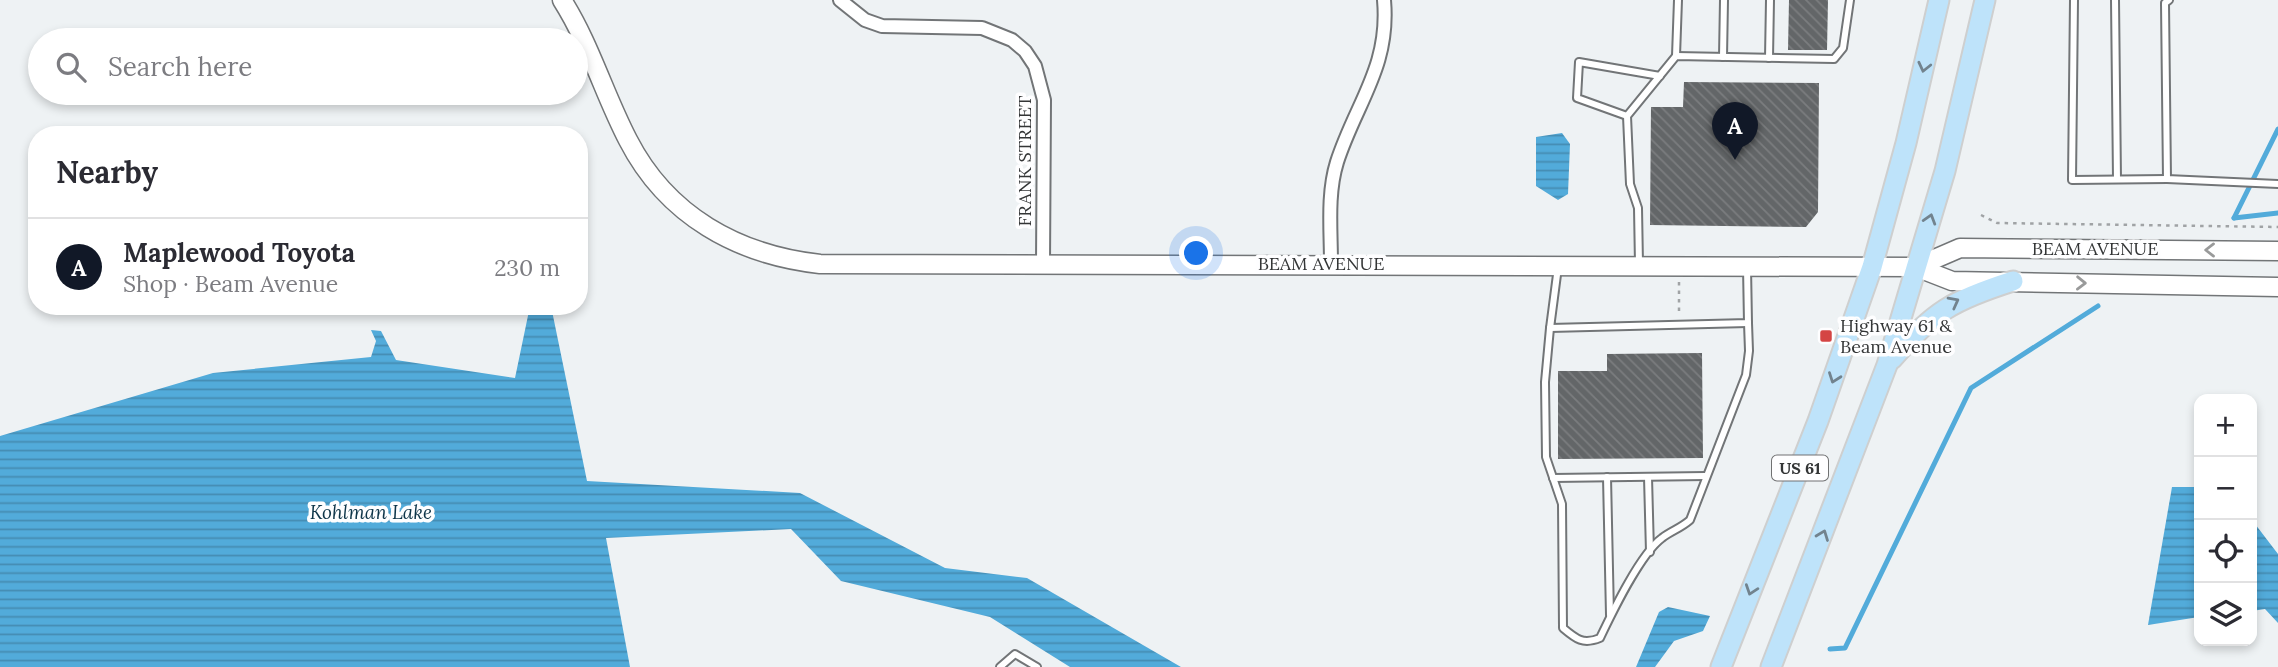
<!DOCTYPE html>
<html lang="en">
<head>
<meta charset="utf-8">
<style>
  :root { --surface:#fff; --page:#f7f7f7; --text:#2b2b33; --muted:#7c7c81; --line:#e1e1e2; --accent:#111827 }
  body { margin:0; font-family:Lora,serif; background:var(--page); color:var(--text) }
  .controls { position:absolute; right:21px; bottom:21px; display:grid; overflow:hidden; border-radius:14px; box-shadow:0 4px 10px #0003 }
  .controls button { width:63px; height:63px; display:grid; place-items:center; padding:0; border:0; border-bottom:2px solid var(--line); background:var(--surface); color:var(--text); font:35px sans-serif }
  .you { position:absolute; left:1197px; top:254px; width:24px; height:24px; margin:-18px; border:5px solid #fff; border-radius:50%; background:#1a73e8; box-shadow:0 0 0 10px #1a73e833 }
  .badge { display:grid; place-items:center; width:46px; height:46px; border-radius:50%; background:var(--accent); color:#fff; font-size:23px; font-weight:700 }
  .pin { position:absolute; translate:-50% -58px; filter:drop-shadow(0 2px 4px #0008) }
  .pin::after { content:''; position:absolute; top:37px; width:24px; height:21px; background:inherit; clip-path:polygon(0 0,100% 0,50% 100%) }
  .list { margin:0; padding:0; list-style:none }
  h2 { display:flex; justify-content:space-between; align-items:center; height:91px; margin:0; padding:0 28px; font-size:30px }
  h2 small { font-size:23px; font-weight:400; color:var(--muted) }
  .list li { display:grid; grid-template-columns:46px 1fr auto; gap:21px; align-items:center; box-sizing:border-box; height:98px; padding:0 28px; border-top:2px solid var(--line) }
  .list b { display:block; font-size:26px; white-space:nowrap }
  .list p { margin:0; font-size:23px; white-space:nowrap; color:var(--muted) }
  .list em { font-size:23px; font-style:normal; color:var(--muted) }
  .icon { flex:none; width:38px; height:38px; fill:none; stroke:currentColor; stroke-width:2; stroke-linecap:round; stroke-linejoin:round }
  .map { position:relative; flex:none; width:2278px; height:667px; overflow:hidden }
  .search { position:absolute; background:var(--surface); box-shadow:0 4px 10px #0003; left:28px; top:28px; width:560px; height:77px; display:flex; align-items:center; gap:18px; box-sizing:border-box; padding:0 24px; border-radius:38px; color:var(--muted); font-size:26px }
  .panel { position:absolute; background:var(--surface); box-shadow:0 4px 10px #0003; left:28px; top:126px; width:560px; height:189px; border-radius:28px }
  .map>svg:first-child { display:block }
</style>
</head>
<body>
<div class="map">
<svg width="2278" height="667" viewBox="0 0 2278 667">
  <defs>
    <pattern id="water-rules" width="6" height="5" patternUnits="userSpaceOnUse" patternTransform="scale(1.75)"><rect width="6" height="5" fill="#52abda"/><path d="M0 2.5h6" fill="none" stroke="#458cb2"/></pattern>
    <pattern id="building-back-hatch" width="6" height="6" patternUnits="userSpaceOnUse" patternTransform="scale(1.75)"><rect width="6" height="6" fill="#636668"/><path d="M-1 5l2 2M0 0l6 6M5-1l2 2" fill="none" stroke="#7b7d7f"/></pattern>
  </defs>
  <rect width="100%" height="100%" fill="#eef2f4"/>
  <g fill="url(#water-rules)">
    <polygon points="1562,133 1570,144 1568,194 1558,200 1536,186 1536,137"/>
    <polygon points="530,306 551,306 587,481 800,493 945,568 1027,578 1181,667 1070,667 990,617 841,581 791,529 606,538 630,667 0,667 0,436 213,373 371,357 376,341 371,330 381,331 396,360 515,378"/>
    <polygon points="2172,487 2199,487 2199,617 2148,625"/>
    <polygon points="2252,520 2278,554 2278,623 2265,609 2252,611"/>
    <polygon points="1668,607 1710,616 1703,631 1674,641 1655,667 1636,667 1659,612"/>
  </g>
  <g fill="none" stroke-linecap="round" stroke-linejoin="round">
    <g stroke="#52abda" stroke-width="5">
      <polyline points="2234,218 2278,129"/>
      <polyline points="2234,218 2278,213"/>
      <polyline points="1830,649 1845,648 1971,388 2098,306"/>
    </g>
  </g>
  <g fill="url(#building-back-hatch)">
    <polygon points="1789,0 1828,0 1827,50 1788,50"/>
    <polygon points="1684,82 1819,83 1818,212 1806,227 1650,225 1651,107 1683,107"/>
    <polygon points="1702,353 1703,458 1558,459 1558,371 1607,371 1607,354"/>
  </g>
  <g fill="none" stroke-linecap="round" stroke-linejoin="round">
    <g stroke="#727577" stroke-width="10">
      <g id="lane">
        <polyline points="2074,0 2072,180 2167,179"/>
        <polyline points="2115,0 2117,179"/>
        <polyline points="2169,0 2165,3 2167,179 2278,184"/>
        <polyline points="1676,56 1678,0"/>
        <polyline points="1723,57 1724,0"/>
        <polyline points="1769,58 1770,0"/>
        <polyline points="1627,116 1577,98 1579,62 1660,76"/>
        <polyline points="1639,264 1638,208 1630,184 1627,116 1676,56 1834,59 1843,48 1850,0"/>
        <polyline points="1558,267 1550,328 1748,323 1747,267"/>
        <path d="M 1550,328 L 1545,382 L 1546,457 L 1562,504 L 1563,628 C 1576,639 1583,645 1600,638 C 1612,613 1640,554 1662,538 C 1671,531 1681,528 1690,520 L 1746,375 L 1749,351 L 1748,323"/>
        <polyline points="1607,477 1610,615"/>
        <polyline points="1648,477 1650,552"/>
        <polyline points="1553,478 1706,476"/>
        <polyline points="1000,667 1015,654 1037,667"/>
      </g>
    </g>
    <g stroke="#727577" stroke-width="16">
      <g id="street">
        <polyline points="840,0 865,20 882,26 982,28 1012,40 1025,51 1035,66 1044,100 1043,264"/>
        <path d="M 1331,263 C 1331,230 1327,194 1337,162 C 1356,103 1390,67 1384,0"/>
      </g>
    </g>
    <g stroke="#727577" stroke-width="21">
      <g id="secondary">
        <path d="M 562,0 C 590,44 604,94 628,140 C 667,216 738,255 820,264 L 1916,267 L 1952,281 L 2278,287"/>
        <polyline points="1916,267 1960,248 2278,251"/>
      </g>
    </g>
    <g stroke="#cecfcf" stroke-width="23">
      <g id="primary">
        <path d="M 1892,359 C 1934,311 1953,300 2013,281"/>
        <polyline points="1721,667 1818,421 1872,267 1906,143 1939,0"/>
        <polyline points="1771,667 1887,365 1945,171 1985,0"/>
      </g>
    </g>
    <g stroke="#a0a3a5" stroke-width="2.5" stroke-dasharray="3.5 5" stroke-linecap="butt">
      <polyline points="1981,215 1997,223 2278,227"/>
      <polyline points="1679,282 1679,314"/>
    </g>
    <use href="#lane" stroke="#fff" stroke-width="6"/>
    <use href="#street" stroke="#fff" stroke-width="12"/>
    <use href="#secondary" stroke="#fff" stroke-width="18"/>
    <use href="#primary" stroke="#bee3fa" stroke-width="19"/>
  </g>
  <defs><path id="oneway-chevron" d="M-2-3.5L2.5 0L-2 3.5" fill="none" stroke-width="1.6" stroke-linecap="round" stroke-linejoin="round" transform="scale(1.75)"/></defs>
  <g stroke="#72838e">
    <use href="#oneway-chevron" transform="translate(1924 67) rotate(103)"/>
    <use href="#oneway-chevron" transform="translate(1930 219) rotate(-73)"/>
    <use href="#oneway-chevron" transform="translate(1954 302) rotate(-28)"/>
    <use href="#oneway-chevron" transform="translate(1834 378) rotate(110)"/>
    <use href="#oneway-chevron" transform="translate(1823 535) rotate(-69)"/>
    <use href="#oneway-chevron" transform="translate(1751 590) rotate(109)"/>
  </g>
  <g stroke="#999a9a">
    <use href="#oneway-chevron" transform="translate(2210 250) rotate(-180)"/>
    <use href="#oneway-chevron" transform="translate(2081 283) rotate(1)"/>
  </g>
  <rect fill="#d44544" stroke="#fefeff" stroke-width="2.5" x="1819" y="329" width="14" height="14" rx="3.5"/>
  <g text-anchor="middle" stroke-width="7" stroke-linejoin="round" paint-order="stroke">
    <rect fill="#fefeff" stroke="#707172" stroke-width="2" x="1772" y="455.5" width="56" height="25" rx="5"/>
    <g font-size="16" font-weight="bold" fill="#333536">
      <text x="1800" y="474">US 61</text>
    </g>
    <g font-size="18" fill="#333536" stroke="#fefeff">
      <text transform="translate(1025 161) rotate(-90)" y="6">FRANK STREET</text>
      <text x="2095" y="255">BEAM AVENUE</text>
      <text x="1321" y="270">BEAM AVENUE</text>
    </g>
    <g font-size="18" fill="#333536" stroke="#fefeff" text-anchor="start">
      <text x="1840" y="332">Highway 61 &amp;<tspan x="1840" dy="21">Beam Avenue</tspan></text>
    </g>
    <g font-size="19" font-style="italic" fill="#0e3549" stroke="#fefeff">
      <text x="371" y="519">Kohlman Lake</text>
    </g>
  </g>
</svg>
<div class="controls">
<button>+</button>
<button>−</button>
<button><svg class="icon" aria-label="locate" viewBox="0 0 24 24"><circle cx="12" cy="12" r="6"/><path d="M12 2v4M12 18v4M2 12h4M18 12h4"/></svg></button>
<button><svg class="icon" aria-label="layers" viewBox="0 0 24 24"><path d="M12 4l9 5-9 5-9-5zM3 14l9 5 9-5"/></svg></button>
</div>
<div class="you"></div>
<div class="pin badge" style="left:1735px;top:160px">A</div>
<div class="search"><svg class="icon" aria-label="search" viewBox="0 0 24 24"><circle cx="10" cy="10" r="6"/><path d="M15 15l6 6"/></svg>Search here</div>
<section class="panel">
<h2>Nearby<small></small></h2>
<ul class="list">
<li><span class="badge">A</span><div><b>Maplewood Toyota</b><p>Shop · Beam Avenue</p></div><em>230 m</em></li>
</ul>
</section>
</div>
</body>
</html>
